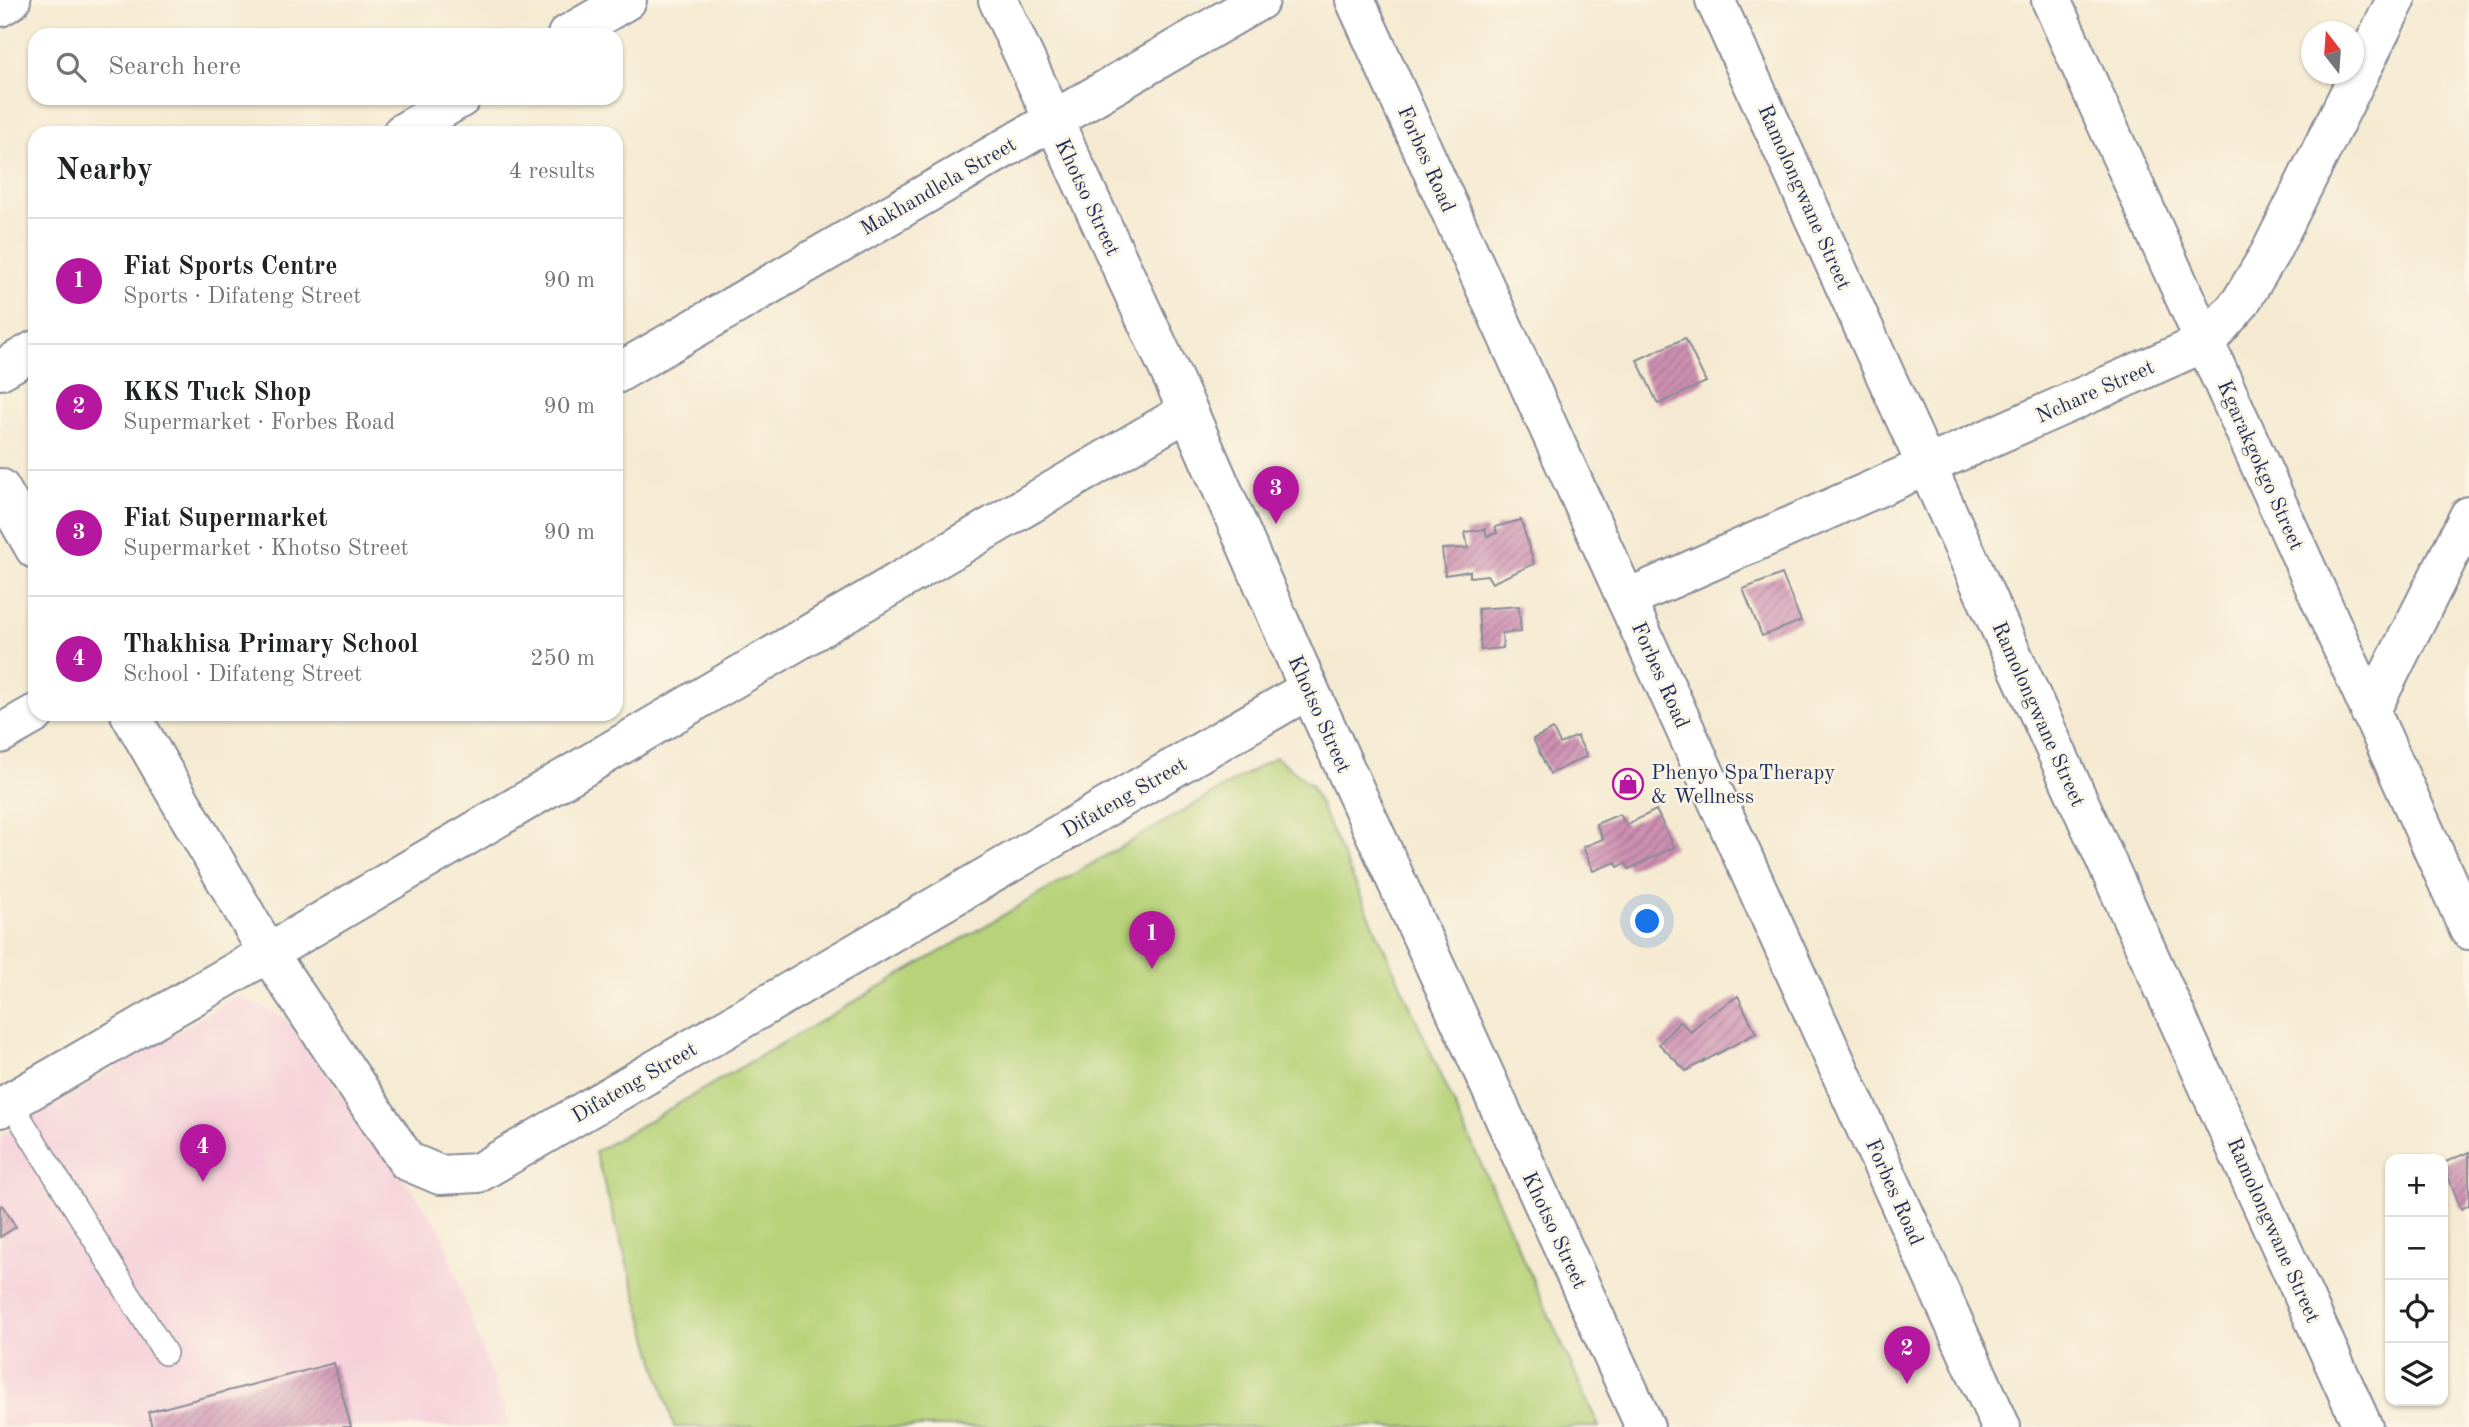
<!DOCTYPE html>
<html lang="en">
<head>
<meta charset="utf-8">
<style>
  :root { --surface:#fff; --page:#f6f6f6; --text:#202124; --muted:#757577; --line:#e0e0e0; --accent:#b5179e }
  body { margin:0; font-family:"Old Standard TT",serif; background:var(--page); color:var(--text) }
  .controls { position:absolute; right:21px; bottom:21px; display:grid; overflow:hidden; border-radius:14px; box-shadow:0 2px 5px #0004 }
  .controls button { width:63px; height:63px; display:grid; place-items:center; padding:0; border:0; border-bottom:2px solid var(--line); background:var(--surface); color:var(--text); font:35px sans-serif }
  .compass { position:absolute; left:2301px; top:21px; width:63px; height:63px; border-radius:50%; background:var(--surface); box-shadow:0 2px 5px #0004; rotate:343deg }
  .you { position:absolute; left:1648px; top:922px; width:24px; height:24px; margin:-18px; border:5px solid #fff; border-radius:50%; background:#1a73e8; box-shadow:0 0 0 10px #1a73e833 }
  .badge { display:grid; place-items:center; width:46px; height:46px; border-radius:50%; background:var(--accent); color:#fff; font-size:23px; font-weight:700 }
  .pin { position:absolute; translate:-50% -58px; filter:drop-shadow(0 2px 4px #0008) }
  .pin::after { content:''; position:absolute; top:37px; width:24px; height:21px; background:inherit; clip-path:polygon(0 0,100% 0,50% 100%) }
  .list { margin:0; padding:0; list-style:none }
  h2 { display:flex; justify-content:space-between; align-items:center; height:91px; margin:0; padding:0 28px; font-size:30px }
  h2 small { font-size:23px; font-weight:400; color:var(--muted) }
  .list li { display:grid; grid-template-columns:46px 1fr auto; gap:21px; align-items:center; box-sizing:border-box; height:126px; padding:0 28px; border-top:2px solid var(--line) }
  .list b { display:block; font-size:26px; white-space:nowrap }
  .list p { margin:0; font-size:23px; white-space:nowrap; color:var(--muted) }
  .list em { font-size:23px; font-style:normal; color:var(--muted) }
  .icon { flex:none; width:38px; height:38px; fill:none; stroke:currentColor; stroke-width:2; stroke-linecap:round; stroke-linejoin:round }
  .map { position:relative; flex:none; width:2469px; height:1427px; overflow:hidden }
  .search { position:absolute; background:var(--surface); box-shadow:0 2px 5px #0004; left:28px; top:28px; width:595px; height:77px; display:flex; align-items:center; gap:18px; box-sizing:border-box; padding:0 24px; border-radius:21px; color:var(--muted); font-size:26px }
  .panel { position:absolute; background:var(--surface); box-shadow:0 2px 5px #0004; left:28px; top:126px; width:595px; height:595px; border-radius:21px }
  .map>svg:first-child { display:block }
</style>
</head>
<body>
<div class="map">
<svg width="2469" height="1427" viewBox="0 0 2469 1427">
  <defs>
    <pattern id="building-hatch" width="6" height="6" patternUnits="userSpaceOnUse" patternTransform="scale(1.75)"><rect width="6" height="6" fill="#ce90b1"/><path d="M-1 1l2-2M0 6l6-6M5 7l2-2" fill="none" stroke="#a67693"/></pattern>
  </defs>
  <rect width="100%" height="100%" fill="#fcf5e5"/>
  <filter id="ink" filterUnits="userSpaceOnUse"><feTurbulence type="fractalNoise" baseFrequency=".0143" numOctaves="2"/><feDisplacementMap in="SourceGraphic" scale="14" xChannelSelector="R" yChannelSelector="G"/><feConvolveMatrix kernelMatrix="1 2 1 2 8 2 1 2 1" color-interpolation-filters="sRGB"/></filter>
  <filter id="wash" filterUnits="userSpaceOnUse"><feTurbulence type="fractalNoise" baseFrequency=".00686" numOctaves="4" result="noise"/><feDisplacementMap in="SourceGraphic" scale="28" xChannelSelector="R" yChannelSelector="G"/><feGaussianBlur stdDeviation="1.57" result="paint"/><feColorMatrix in="noise" values="0 0 0 0 0 0 0 0 0 0 0 0 0 0 0 0 0 1.4 0 .05"/><feComposite in="paint" operator="in"/></filter>
  <g filter="url(#wash)">
    <rect width="100%" height="100%" fill="#f5ead1"/>
    <polygon fill="#f5cfd9" points="237,996 284,1017 439,1227 510,1427 0,1427 0,1137"/>
    <polygon fill="#b7d278" stroke="#69806b" stroke-width="2" points="1276,757 1311,785 1599,1427 674,1427 595,1152"/>
    <g id="blocks">
      <g fill="url(#building-hatch)">
        <polygon points="1685,338 1706,382 1658,404 1637,360"/>
        <polygon points="1521,520 1534,564 1492,583 1487,575 1470,577 1470,571 1445,575 1442,549 1468,548 1465,532 1485,529 1487,536 1497,533 1495,527"/>
        <polygon points="1782,574 1801,621 1762,636 1743,589"/>
        <polygon points="1519,606 1521,632 1502,633 1503,648 1481,650 1478,609"/>
        <polygon points="1553,729 1560,744 1577,736 1587,756 1550,774 1533,739"/>
        <polygon points="1656,810 1674,847 1629,869 1626,863 1618,867 1616,862 1593,871 1583,847 1603,839 1596,824 1620,814 1626,825"/>
        <polygon points="1738,996 1756,1033 1686,1071 1659,1044 1680,1021 1691,1032 1705,1018"/>
        <polygon points="2469,1152 2469,1205 2461,1209 2443,1163"/>
        <polygon points="2,1205 16,1227 0,1237 0,1207"/>
        <polygon points="334,1363 351,1427 152,1427 148,1412"/>
      </g>
    </g>
  </g>
  <g filter="url(#ink)">
    <use href="#blocks" fill-opacity="0" stroke="#888c98" stroke-width="2"/>
    <g fill="none" stroke-linecap="round" stroke-linejoin="round">
      <g stroke="#888c98" stroke-width="26">
        <polyline id="service" points="10,1102 165,1353"/>
      </g>
      <g stroke="#888c98" stroke-width="42">
        <g id="minor">
          <polyline points="998,0 1188,411 1309,689 1645,1427"/>
          <polyline points="1715,0 2363,1427"/>
          <polyline points="2051,0 2469,930"/>
          <polyline points="0,7 11,0"/>
          <polyline points="567,35 627,0"/>
          <polyline points="402,133 461,98"/>
          <polyline points="0,370 35,350"/>
          <polyline points="616,374 1260,0"/>
          <polyline points="0,488 35,549"/>
          <polyline points="1626,599 2206,342 2240,303 2270,253 2396,0"/>
          <polyline points="2370,712 2469,516"/>
          <polyline points="130,714 268,953 407,1161 440,1175 478,1173 1309,689"/>
          <polyline points="0,734 35,714"/>
          <polyline points="0,1108 268,953 1188,411"/>
        </g>
      </g>
      <g stroke="#888c98" stroke-width="42">
        <polyline id="tertiary" points="1355,0 2001,1427"/>
      </g>
      <use href="#service" stroke="#fff" stroke-width="23"/>
      <use href="#minor" stroke="#fff" stroke-width="38"/>
      <use href="#tertiary" stroke="#fff" stroke-width="38"/>
    </g>
  </g>
  <defs>
    <g id="shop-ring" transform="scale(1.575)"><circle r="9.5" fill="#fcf5e5" stroke="#b5179e" stroke-width="1.5"/><path d="M-5-2.5h2.3a2.7 3.5 0 0 1 5.4 0H5L5.5 6h-11ZM-1.5-2.5h3a1.5 2.3 0 0 0-3 0Z" fill="#b5179e"/></g>
  </defs>
  <g fill-rule="evenodd">
    <use href="#shop-ring" x="1628" y="784"/>
  </g>
  <g text-anchor="middle" stroke-width="5" stroke-linejoin="round" paint-order="stroke">
    <g font-size="21" fill="#1b2f5e" stroke="#fcf5e5">
      <text transform="translate(1427 159) rotate(66)" y="7">Forbes Road</text>
      <text transform="translate(938 186) rotate(-30)" y="7">Makhandlela Street</text>
      <text transform="translate(1088 197) rotate(65)" y="7">Khotso Street</text>
      <text transform="translate(1805 197) rotate(66)" y="7">Ramolongwane Street</text>
      <text transform="translate(2095 391) rotate(-24)" y="7">Nchare Street</text>
      <text transform="translate(2261 465) rotate(66)" y="7">Kgarakgokgo Street</text>
      <text transform="translate(1661 675) rotate(66)" y="7">Forbes Road</text>
      <text transform="translate(1320 714) rotate(66)" y="7">Khotso Street</text>
      <text transform="translate(2039 714) rotate(66)" y="7">Ramolongwane Street</text>
      <text transform="translate(1124 797) rotate(-30)" y="7">Difateng Street</text>
      <text transform="translate(634 1082) rotate(-30)" y="7">Difateng Street</text>
      <text transform="translate(1895 1192) rotate(66)" y="7">Forbes Road</text>
      <text transform="translate(1555 1230) rotate(65)" y="7">Khotso Street</text>
      <text transform="translate(2274 1230) rotate(66)" y="7">Ramolongwane Street</text>
    </g>
    <g font-size="21" fill="#1b2f5e" stroke="#fcf5e5" text-anchor="start">
      <text x="1651" y="779">Phenyo SpaTherapy<tspan x="1651" dy="24">&amp; Wellness</tspan></text>
    </g>
  </g>
</svg>
<div class="controls">
<button>+</button>
<button>−</button>
<button><svg class="icon" aria-label="locate" viewBox="0 0 24 24"><circle cx="12" cy="12" r="6"/><path d="M12 2v4M12 18v4M2 12h4M18 12h4"/></svg></button>
<button><svg class="icon" aria-label="layers" viewBox="0 0 24 24"><path d="M12 4l9 5-9 5-9-5zM3 14l9 5 9-5"/></svg></button>
</div>
<svg class="compass" viewBox="-18 -18 36 36"><path d="M0-13l5 13h-10z" fill="#e53935"/><path d="M0 13l5-13h-10z" fill="#757577"/></svg>
<div class="you"></div>
<div class="pin badge" style="left:1152px;top:969px">1</div>
<div class="pin badge" style="left:1907px;top:1384px">2</div>
<div class="pin badge" style="left:1276px;top:524px">3</div>
<div class="pin badge" style="left:203px;top:1182px">4</div>
<div class="search"><svg class="icon" aria-label="search" viewBox="0 0 24 24"><circle cx="10" cy="10" r="6"/><path d="M15 15l6 6"/></svg>Search here</div>
<section class="panel">
<h2>Nearby<small>4 results</small></h2>
<ul class="list">
<li><span class="badge">1</span><div><b>Fiat Sports Centre</b><p>Sports · Difateng Street</p></div><em>90 m</em></li>
<li><span class="badge">2</span><div><b>KKS Tuck Shop</b><p>Supermarket · Forbes Road</p></div><em>90 m</em></li>
<li><span class="badge">3</span><div><b>Fiat Supermarket</b><p>Supermarket · Khotso Street</p></div><em>90 m</em></li>
<li><span class="badge">4</span><div><b>Thakhisa Primary School</b><p>School · Difateng Street</p></div><em>250 m</em></li>
</ul>
</section>
</div>
</body>
</html>
